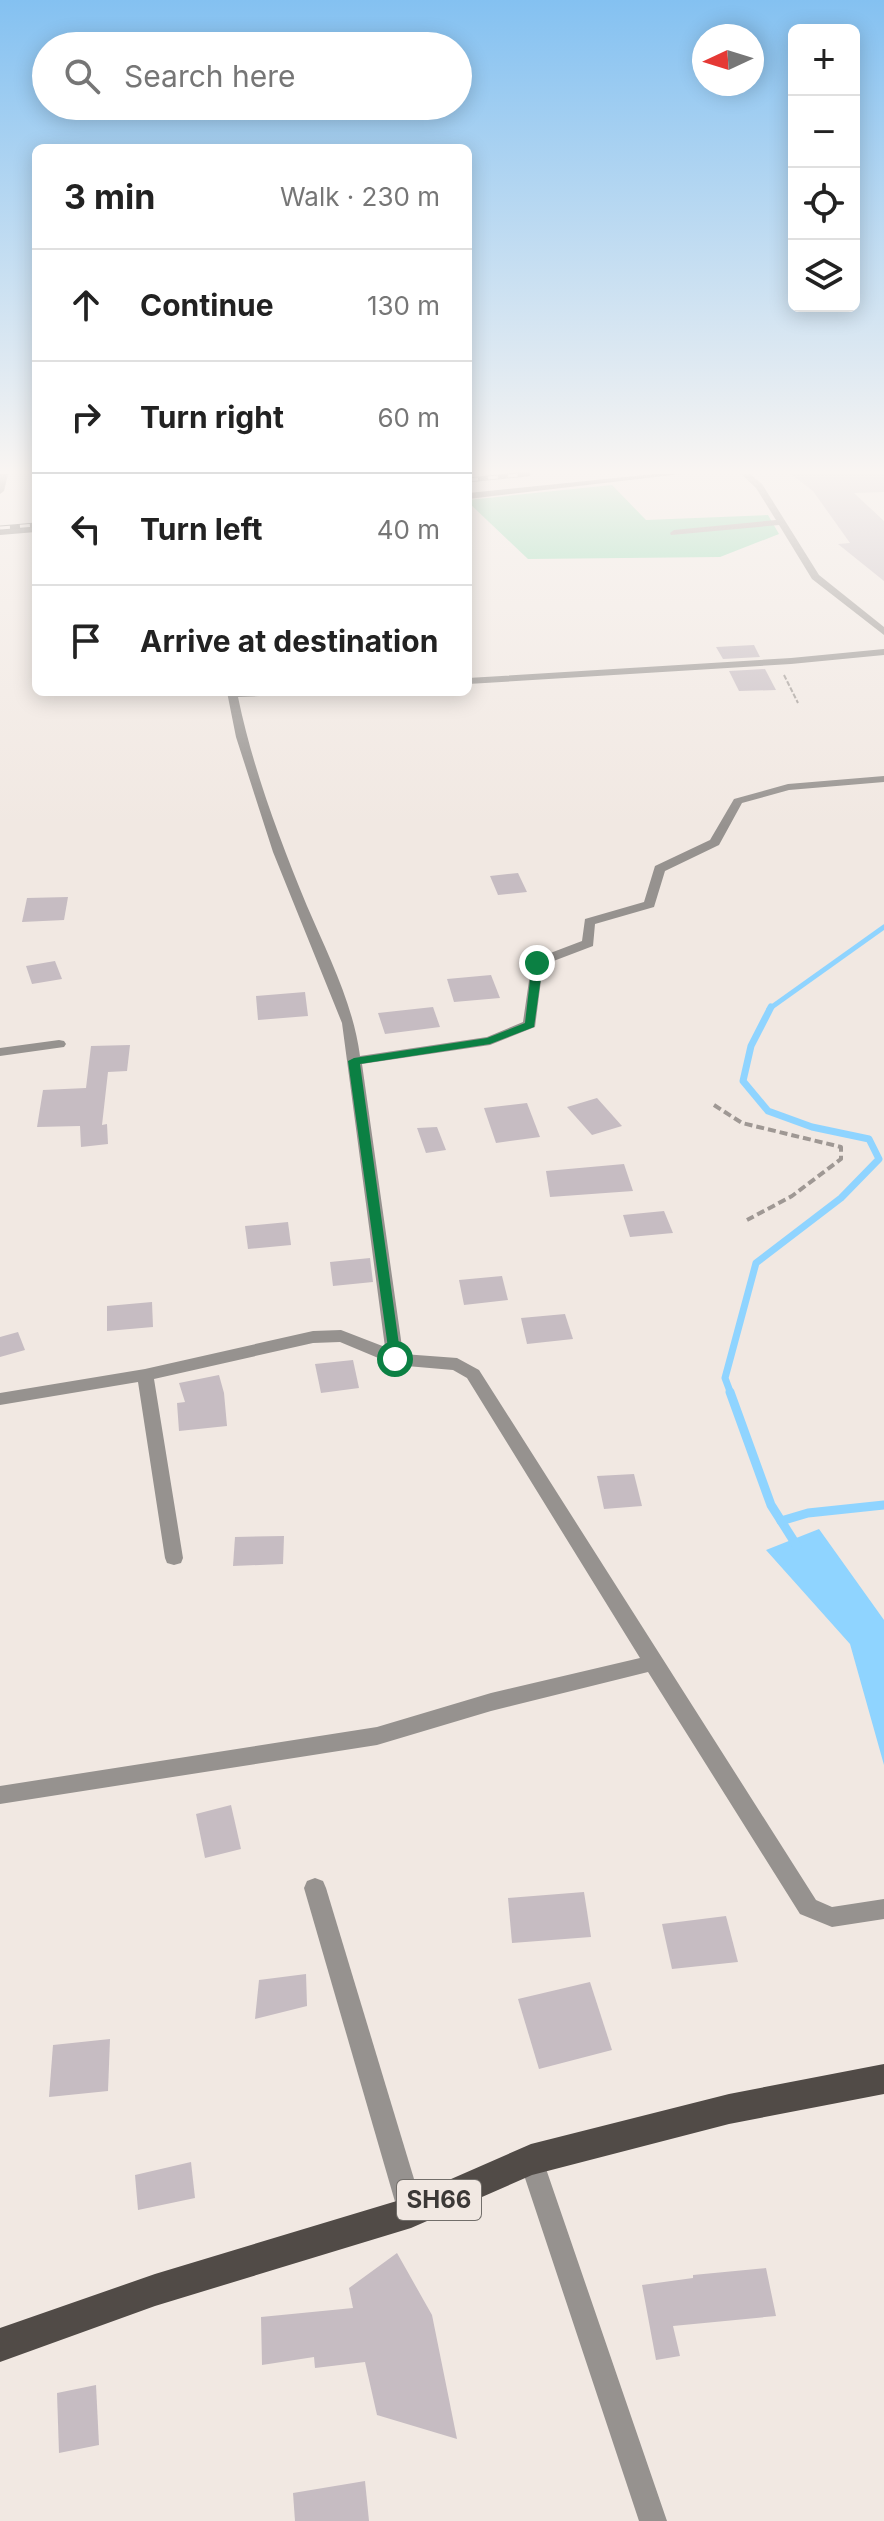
<!DOCTYPE html>
<html lang="en">
<head>
<meta charset="utf-8">
<style>
  :root { --surface:#fff; --page:#f6f6f6; --text:#222; --muted:#767676; --line:#e0e0e0 }
  body { margin:0; font-family:Inter,sans-serif; background:var(--page); color:var(--text) }
  .controls { position:absolute; right:24px; top:24px; display:grid; overflow:hidden; border-radius:12px; box-shadow:0 4px 20px #0003 }
  .controls button { width:72px; height:72px; display:grid; place-items:center; padding:0; border:0; border-bottom:2px solid var(--line); background:var(--surface); color:var(--text); font:40px sans-serif }
  .compass { position:absolute; left:692px; top:24px; width:72px; height:72px; border-radius:50%; background:var(--surface); box-shadow:0 4px 20px #0003; rotate:266deg }
  .stop { position:absolute; width:24px; height:24px; margin:-18px; border:6px solid #0b8043; border-radius:50%; background:#fff }
  .stop.end { background:#0b8043; border-color:#fff; box-shadow:0 2px 8px #0008 }
  .list { margin:0; padding:0; list-style:none }
  h2 { display:flex; justify-content:space-between; align-items:center; height:104px; margin:0; padding:0 32px; font-size:34px }
  h2 small { font-size:26px; font-weight:400; color:var(--muted) }
  .list li { display:grid; grid-template-columns:52px 1fr auto; gap:24px; align-items:center; box-sizing:border-box; height:112px; padding:0 32px; border-top:2px solid var(--line) }
  .list b { display:block; font-size:30px; white-space:nowrap }
  .list em { font-size:26px; font-style:normal; color:var(--muted) }
  .icon { flex:none; width:44px; height:44px; fill:none; stroke:currentColor; stroke-width:2; stroke-linecap:round; stroke-linejoin:round }
  .map { position:relative; flex:none; width:884px; height:2521px; overflow:hidden }
  .search { position:absolute; background:var(--surface); box-shadow:0 4px 20px #0003; left:32px; top:32px; width:440px; height:88px; display:flex; align-items:center; gap:20px; box-sizing:border-box; padding:0 28px; border-radius:44px; color:var(--muted); font-size:30px }
  .panel { position:absolute; background:var(--surface); box-shadow:0 4px 20px #0003; left:32px; top:144px; width:440px; height:552px; border-radius:12px }
  .map>svg:first-child { display:block }
</style>
</head>
<body>
<div class="map">
<svg width="884" height="2521" viewBox="0 0 884 2521">
  <rect width="100%" height="100%" fill="#f1e8e2"/>
  <polygon fill="#81d8aa" points="612,485 646,520 768,515 779,534 720,557 528,559 468,502 468,500"/>
  <polygon fill="#8fd4ff" points="819,1529 884,1620 884,1765 850,1644 766,1550"/>
  <g fill="none" stroke-linecap="round" stroke-linejoin="round">
    <polyline stroke="#8fd4ff" stroke-width="5" points="769,1009 884,927"/>
    <polyline stroke="#8fd4ff" stroke-width="7" points="731,1394 725,1378 756,1263 841,1198 879,1159 869,1139 812,1127 768,1111 743,1081 751,1046 771,1007"/>
    <g stroke="#8fd4ff" stroke-width="9">
      <polyline points="730,1392 771,1505 797,1546"/>
      <polyline points="781,1521 808,1513 884,1505"/>
    </g>
  </g>
  <g fill="#c6bcc2">
    <polygon points="791,474 884,474 884,492 854,493 884,521 884,581 838,544 850,543 813,491"/>
    <polygon points="754,645 760,657 723,659 716,647"/>
    <polygon points="765,669 776,690 739,691 729,671"/>
    <polygon points="518,873 527,892 498,895 490,876"/>
    <polygon points="68,897 64,920 22,922 27,898"/>
    <polygon points="55,961 62,979 32,984 26,966"/>
    <polygon points="491,975 500,998 454,1002 447,979"/>
    <polygon points="305,992 308,1016 258,1020 256,996"/>
    <polygon points="433,1007 440,1027 385,1034 378,1013"/>
    <polygon points="130,1045 127,1071 108,1072 102,1125 107,1124 108,1144 81,1147 80,1126 37,1127 43,1090 86,1088 91,1046"/>
    <polygon points="597,1098 622,1126 592,1135 567,1107"/>
    <polygon points="527,1103 540,1137 496,1143 484,1108"/>
    <polygon points="437,1127 446,1150 426,1153 417,1128"/>
    <polygon points="624,1164 633,1191 550,1197 546,1171"/>
    <polygon points="664,1211 673,1233 630,1237 623,1215"/>
    <polygon points="288,1222 291,1245 248,1249 245,1226"/>
    <polygon points="370,1258 373,1282 333,1286 330,1262"/>
    <polygon points="502,1276 508,1300 464,1305 459,1280"/>
    <polygon points="152,1302 153,1327 107,1331 107,1306"/>
    <polygon points="565,1314 573,1339 527,1344 521,1318"/>
    <polygon points="18,1332 25,1350 0,1357 0,1337"/>
    <polygon points="353,1360 359,1388 321,1393 315,1364"/>
    <polygon points="219,1375 224,1393 227,1426 179,1431 177,1403 185,1402 179,1383"/>
    <polygon points="634,1474 642,1506 604,1509 597,1476"/>
    <polygon points="284,1536 283,1564 233,1566 235,1537"/>
    <polygon points="231,1805 241,1849 205,1858 196,1814"/>
    <polygon points="584,1892 591,1937 512,1943 508,1898"/>
    <polygon points="726,1916 738,1962 672,1969 662,1924"/>
    <polygon points="306,1974 307,2006 255,2019 259,1980"/>
    <polygon points="590,1982 612,2050 539,2069 518,1999"/>
    <polygon points="110,2039 108,2091 49,2097 53,2045"/>
    <polygon points="191,2162 195,2198 138,2210 135,2175"/>
    <polygon points="397,2253 432,2315 457,2439 377,2415 365,2362 315,2368 314,2357 262,2365 261,2317 353,2308 349,2288"/>
    <polygon points="766,2268 776,2316 673,2326 680,2356 656,2360 642,2285 693,2278 693,2275"/>
    <polygon points="96,2385 99,2445 59,2453 57,2393"/>
    <polygon points="365,2481 369,2521 295,2521 293,2493"/>
  </g>
  <g fill="none" stroke-linecap="round" stroke-linejoin="round">
    <polyline stroke="#9f9894" stroke-width="2" stroke-dasharray="5 2" stroke-linecap="butt" points="784,675 798,703"/>
    <polyline stroke="#9f9894" stroke-width="4" stroke-dasharray="8 4" stroke-linecap="butt" points="714,1105 742,1123 841,1147 841,1159 792,1196 747,1220"/>
    <g fill="#96928f" fill-rule="evenodd">
      <polygon points="741,474 750,474 762,484 819,575 884,627 884,635 812,579 779,525 671,535 670,533 674,530 776,520 756,488"/>
      <polygon points="884,649 884,655 791,664 468,684 468,678 791,658"/>
      <path d="M 227,692 L 285,692 L 280,695 L 238,697 C 253,769 279,838 307,906 C 328,955 353,1003 360,1056 L 487,1037 L 523,1022 L 532,960 L 582,941 L 585,919 L 644,902 L 655,866 L 710,840 L 734,799 L 788,784 L 884,776 L 884,782 L 789,790 L 742,803 L 719,845 L 665,871 L 654,907 L 595,924 L 593,946 L 543,965 L 535,1027 L 490,1045 L 362,1064 L 403,1354 L 457,1358 L 479,1370 L 816,1900 L 832,1907 L 884,1899 L 884,1919 L 832,1927 L 800,1914 L 648,1672 L 491,1711 L 377,1745 L 0,1804 L 0,1786 L 377,1727 L 491,1693 L 640,1658 L 467,1378 L 453,1370 L 395,1365 L 340,1342 L 313,1343 L 154,1379 L 183,1558 L 181,1563 L 174,1565 L 167,1563 L 165,1558 L 138,1382 L 0,1405 L 0,1393 L 145,1369 L 313,1331 L 341,1330 L 385,1347 L 342,1023 L 273,852 L 236,737 Z"/>
      <polygon points="59,1040 64,1041 66,1044 64,1047 0,1056 0,1048"/>
      <polygon points="315,1878 323,1881 326,1888 424,2212 420,2221 411,2225 402,2221 398,2212 304,1888 307,1881"/>
      <polygon points="531,2148 540,2151 543,2160 667,2521 639,2521 519,2160 522,2151"/>
    </g>
    <g fill="#6d6864" fill-rule="evenodd">
      <polygon points="0,474 8,474 4,491 0,494"/>
      <polygon points="654,474 681,474 468,499 468,493"/>
      <polygon points="36,526 36,532 0,535 0,529"/>
    </g>
    <polygon fill="#514b47" fill-rule="evenodd" points="884,2064 884,2094 729,2124 532,2175 411,2228 155,2306 0,2362 0,2328 155,2274 410,2197 531,2144 729,2094"/>
    <g stroke="#605c59" stroke-width="5">
      <g id="rail">
        <polyline points="468,480 528,474"/>
        <polyline points="0,528 36,525"/>
      </g>
    </g>
    <use href="#rail" stroke="#f1e8e2" stroke-width="3" stroke-dasharray="10" stroke-linecap="butt"/>
  </g>
  <linearGradient id="sky" x2="0" y2="1"><stop stop-color="#84c1f1"/><stop offset="0.57" stop-color="#f9f5f2"/><stop offset="1" stop-color="#f9f5f2" stop-opacity="0"/></linearGradient>
  <rect width="884" height="827" fill="url(#sky)"/>
  <polygon fill="#0b8043" points="537,960 543,963 534,1027 490,1044 360,1064 401,1359 399,1362 390,1362 348,1061 354,1058 487,1038 525,1023 532,963"/>
  <g text-anchor="middle" stroke-width="7" stroke-linejoin="round" paint-order="stroke">
    <rect fill="#f1e8e2" stroke="#726e6a" stroke-width="2" x="397" y="2180" width="84" height="40" rx="6"/>
    <g font-size="24" font-weight="bold" fill="#3c3937">
      <text x="439" y="2208">SH66</text>
    </g>
  </g>
</svg>
<div class="controls">
<button>+</button>
<button>−</button>
<button><svg class="icon" aria-label="locate" viewBox="0 0 24 24"><circle cx="12" cy="12" r="6"/><path d="M12 2v4M12 18v4M2 12h4M18 12h4"/></svg></button>
<button><svg class="icon" aria-label="layers" viewBox="0 0 24 24"><path d="M12 4l9 5-9 5-9-5zM3 14l9 5 9-5"/></svg></button>
</div>
<svg class="compass" viewBox="-18 -18 36 36"><path d="M0-13l5 13h-10z" fill="#e53935"/><path d="M0 13l5-13h-10z" fill="#767676"/></svg>
<div class="stop" style="left:395px;top:1359px"></div>
<div class="stop end" style="left:537px;top:963px"></div>
<div class="search"><svg class="icon" aria-label="search" viewBox="0 0 24 24"><circle cx="10" cy="10" r="6"/><path d="M15 15l6 6"/></svg>Search here</div>
<section class="panel">
<h2>3 min<small>Walk · 230 m</small></h2>
<ul class="list">
<li><svg class="icon" aria-label="ahead" viewBox="0 0 24 24"><path d="M12 20V5M6 11l6-6 6 6"/></svg><div><b>Continue</b></div><em>130 m</em></li>
<li><svg class="icon" aria-label="right" viewBox="0 0 24 24"><path d="M7 20v-9h11M14 6l5 5-5 5"/></svg><div><b>Turn right</b></div><em>60 m</em></li>
<li><svg class="icon" aria-label="left" viewBox="0 0 24 24"><path d="M17 20v-9H6M10 6l-5 5 5 5"/></svg><div><b>Turn left</b></div><em>40 m</em></li>
<li><svg class="icon" aria-label="arrive" viewBox="0 0 24 24"><path d="M6 21V4h12l-3 4 3 4H6"/></svg><div><b>Arrive at destination</b></div></li>
</ul>
</section>
</div>
</body>
</html>
